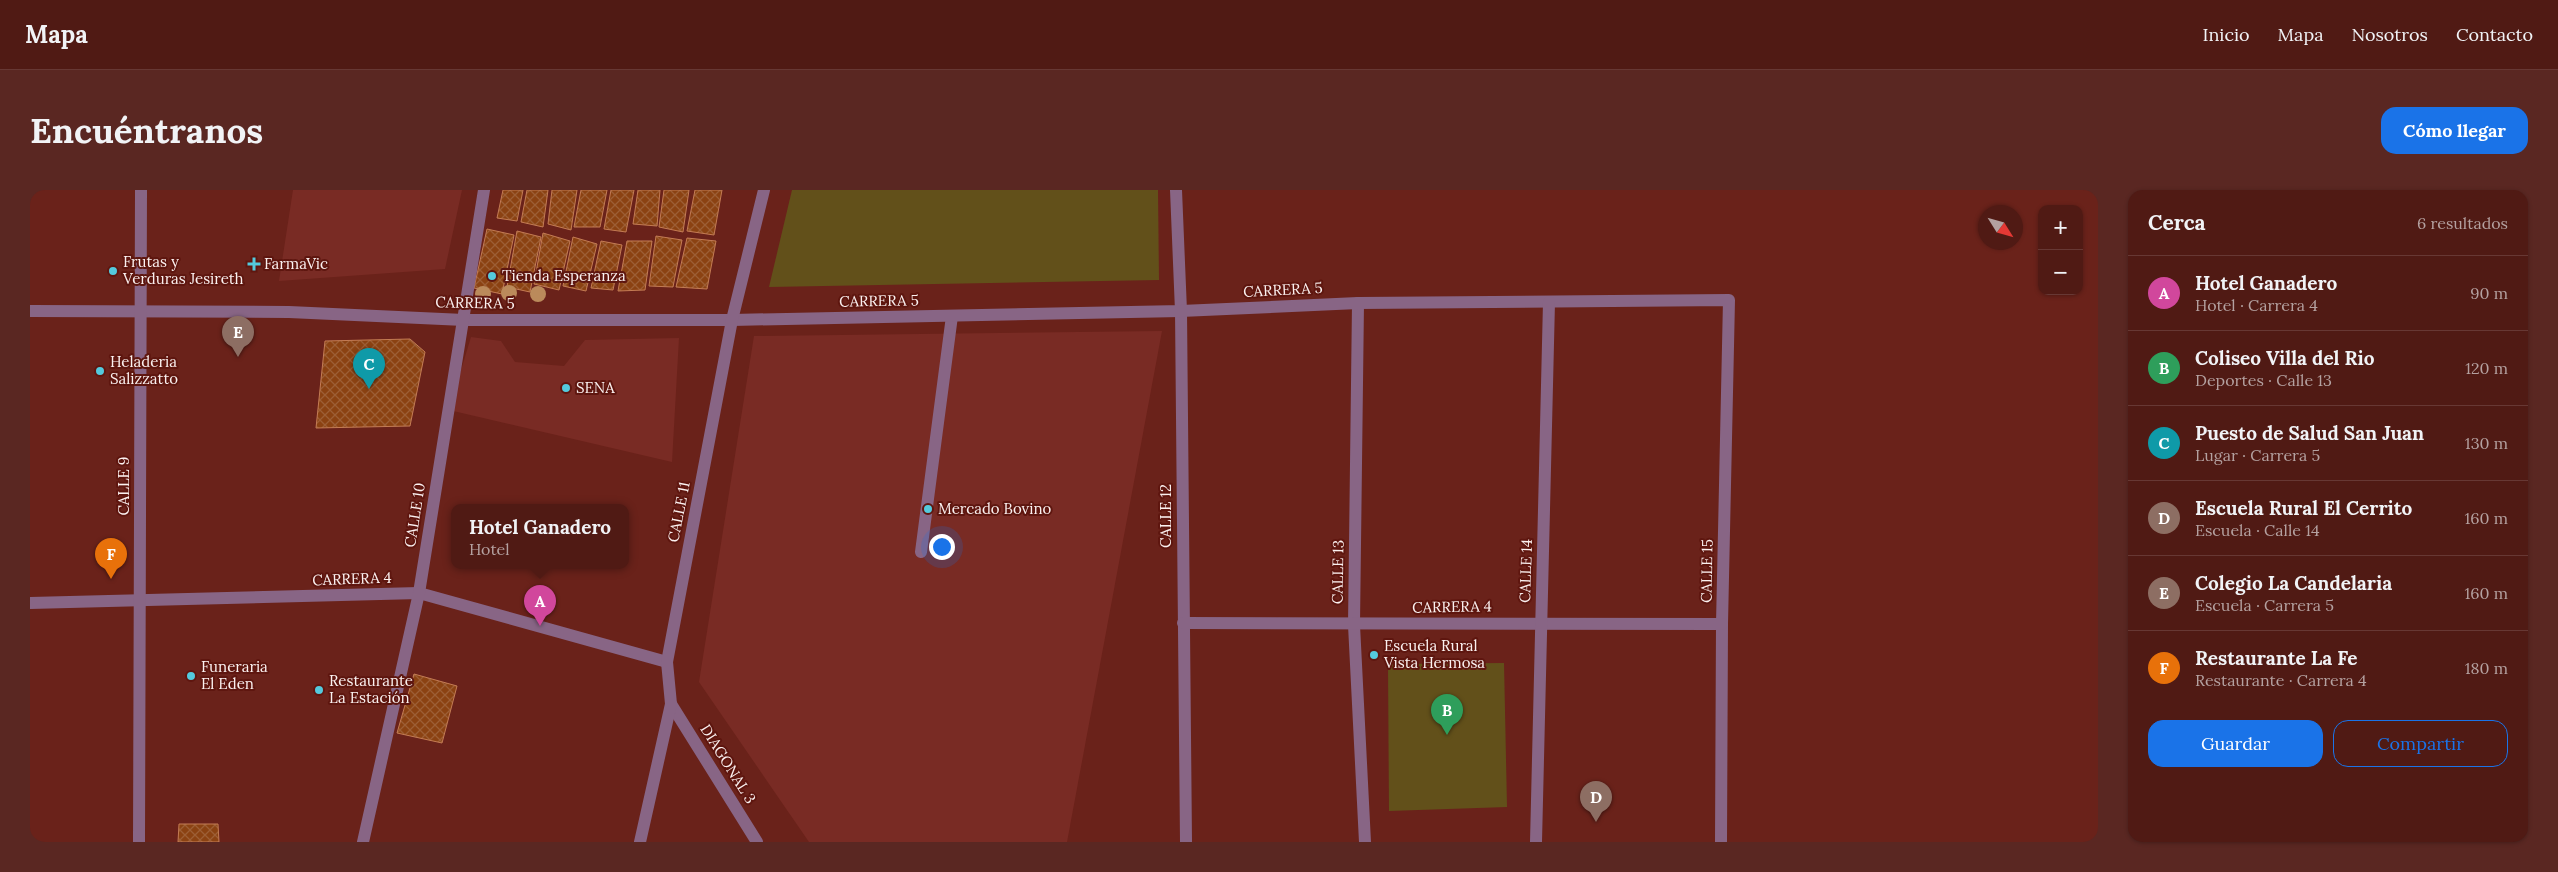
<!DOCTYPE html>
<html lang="es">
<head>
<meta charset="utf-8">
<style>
  :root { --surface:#501a14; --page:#5a2722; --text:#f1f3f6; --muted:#b4a1a0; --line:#673834; --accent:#1a73e8 }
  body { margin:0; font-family:Lora,serif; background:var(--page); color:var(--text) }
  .controls { position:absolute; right:15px; top:15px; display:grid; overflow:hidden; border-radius:10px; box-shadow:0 1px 4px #0004 }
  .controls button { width:45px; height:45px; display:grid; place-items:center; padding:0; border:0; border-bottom:1px solid var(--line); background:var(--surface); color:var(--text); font:25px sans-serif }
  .compass { position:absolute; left:1948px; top:15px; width:45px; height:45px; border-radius:50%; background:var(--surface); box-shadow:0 1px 4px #0004; rotate:127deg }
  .you { position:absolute; left:911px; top:356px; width:18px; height:18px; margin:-12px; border:4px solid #fff; border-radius:50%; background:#1a73e8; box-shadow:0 0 0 8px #1a73e833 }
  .badge { display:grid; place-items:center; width:32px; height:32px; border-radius:50%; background:var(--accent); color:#fff; font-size:16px; font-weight:700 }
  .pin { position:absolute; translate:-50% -41px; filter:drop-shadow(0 1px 2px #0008) }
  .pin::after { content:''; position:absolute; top:26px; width:18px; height:15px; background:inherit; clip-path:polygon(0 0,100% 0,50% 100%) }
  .popup { position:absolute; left:421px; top:314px; width:178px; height:65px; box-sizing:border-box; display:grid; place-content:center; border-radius:10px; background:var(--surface); filter:drop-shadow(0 1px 4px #0005); font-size:16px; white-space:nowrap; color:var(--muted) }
  .popup b { font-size:19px; color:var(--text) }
  .popup::after { content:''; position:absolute; left:50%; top:100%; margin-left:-10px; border:10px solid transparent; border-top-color:var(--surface) }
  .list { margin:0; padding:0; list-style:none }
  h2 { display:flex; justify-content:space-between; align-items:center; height:65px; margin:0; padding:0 20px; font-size:21px }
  h2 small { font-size:16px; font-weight:400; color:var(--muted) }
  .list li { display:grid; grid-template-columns:32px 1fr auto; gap:15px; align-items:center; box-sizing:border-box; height:75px; padding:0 20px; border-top:1px solid var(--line) }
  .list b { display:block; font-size:19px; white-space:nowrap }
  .list p { margin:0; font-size:16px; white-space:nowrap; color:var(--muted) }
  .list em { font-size:16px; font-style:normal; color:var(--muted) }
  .actions { display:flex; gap:10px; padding:15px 20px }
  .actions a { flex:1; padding:11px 0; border:1px solid var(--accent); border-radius:15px; text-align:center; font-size:18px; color:var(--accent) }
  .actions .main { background:var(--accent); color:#fff }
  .map { position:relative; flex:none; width:2068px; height:652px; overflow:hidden; border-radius:15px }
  header { display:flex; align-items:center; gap:30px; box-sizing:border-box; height:70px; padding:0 25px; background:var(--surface); border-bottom:1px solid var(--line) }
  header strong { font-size:24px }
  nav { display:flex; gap:28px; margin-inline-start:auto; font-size:18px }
  .intro { display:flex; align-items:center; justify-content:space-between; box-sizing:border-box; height:120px; padding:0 30px }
  h1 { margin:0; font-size:35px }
  .button { padding:12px 22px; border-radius:15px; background:var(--accent); color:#fff; font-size:18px; font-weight:700 }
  main { display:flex; gap:30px; padding:0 30px }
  aside { flex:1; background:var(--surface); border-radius:15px; box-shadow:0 1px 4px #0004 }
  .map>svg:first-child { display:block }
</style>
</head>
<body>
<header>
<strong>Mapa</strong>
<nav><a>Inicio</a><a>Mapa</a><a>Nosotros</a><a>Contacto</a></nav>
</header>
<div class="intro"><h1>Encuéntranos</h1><a class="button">Cómo llegar</a></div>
<main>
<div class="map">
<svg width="2068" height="652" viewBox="0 0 2068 652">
  <defs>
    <pattern id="building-cross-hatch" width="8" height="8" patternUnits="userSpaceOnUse" patternTransform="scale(1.25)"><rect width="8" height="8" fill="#8b4212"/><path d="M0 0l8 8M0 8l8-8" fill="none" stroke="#9c5e35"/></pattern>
  </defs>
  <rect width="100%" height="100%" fill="#6a221a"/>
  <g fill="#792b24">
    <polygon points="263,0 432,0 415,79 249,91"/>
    <polygon points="1132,141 1037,652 779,652 669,492 724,146"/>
    <polygon points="441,147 471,151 485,172 534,176 555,150 649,148 642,272 419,220"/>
  </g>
  <g fill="#62501a">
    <polygon points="762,0 1128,0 1129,90 739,97"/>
    <polygon points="1474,473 1477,617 1359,621 1358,474"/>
  </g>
  <g fill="url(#building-cross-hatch)" stroke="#c47c54">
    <polygon points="473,0 493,0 487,31 467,28"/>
    <polygon points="497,0 518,0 513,37 491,32"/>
    <polygon points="522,0 547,0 541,40 518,34"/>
    <polygon points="551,0 577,0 570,37 544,37"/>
    <polygon points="581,0 604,0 596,42 574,39"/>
    <polygon points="608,0 630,0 627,36 603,34"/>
    <polygon points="634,0 659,0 653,42 629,37"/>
    <polygon points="665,0 692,0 684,45 657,41"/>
    <polygon points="457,39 484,45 472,104 444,98"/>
    <polygon points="487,41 511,47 500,102 477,97"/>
    <polygon points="513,43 540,51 529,100 504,94"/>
    <polygon points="626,46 652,50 643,97 619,96"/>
    <polygon points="543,47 567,54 556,101 533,96"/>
    <polygon points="657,48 686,51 677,99 646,97"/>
    <polygon points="571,51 592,55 583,100 561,98"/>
    <polygon points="597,51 622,51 615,100 588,101"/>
    <polygon points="380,149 395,162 380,236 286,238 295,151"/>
    <polygon points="384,484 427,496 412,553 367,543"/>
    <polygon points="149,634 188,634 189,652 148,652"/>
  </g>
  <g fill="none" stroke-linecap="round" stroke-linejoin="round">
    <polyline stroke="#886585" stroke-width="12" points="891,362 922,126"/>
    <g stroke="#886585" stroke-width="12">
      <polyline points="1146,0 1151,121 1156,652"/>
      <polyline points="1328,113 1324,435 1335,652"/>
      <polyline points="0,121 259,122 434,130 702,130 1151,121 1328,113 1699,110 1692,434 1691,652"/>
      <polyline points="0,413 389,403 637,472"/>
      <path d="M 1153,433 C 1333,435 1513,432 1692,434"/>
      <polyline points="641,514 727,652"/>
      <polyline points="109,652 111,0"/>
      <polyline points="333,652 389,403 454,0"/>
      <polyline points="610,652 641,514 637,472 702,130 734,0"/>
      <polyline points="1506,652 1519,112"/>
    </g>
  </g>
  <g fill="#bb8a5b">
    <circle cx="479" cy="103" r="8"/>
    <circle cx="453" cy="104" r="8"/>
    <circle cx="508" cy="104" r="8"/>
  </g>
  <g fill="#54cadd" stroke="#5e160f" stroke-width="2">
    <path d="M221.5 66.5h5v5h5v5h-5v5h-5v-5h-5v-5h5z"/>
    <circle cx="83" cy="81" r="5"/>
    <circle cx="462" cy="86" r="5"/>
    <circle cx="70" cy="181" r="5"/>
    <circle cx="536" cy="198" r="5"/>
    <circle cx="898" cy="319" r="5"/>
    <circle cx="1344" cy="465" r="5"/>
    <circle cx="161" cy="486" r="5"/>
    <circle cx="289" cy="500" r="5"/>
  </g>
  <g text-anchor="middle" stroke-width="4" stroke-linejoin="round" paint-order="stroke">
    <g font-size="15" fill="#fbf1f0" stroke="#5e160f" text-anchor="start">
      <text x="93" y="77">Frutas y<tspan x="93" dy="17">Verduras Jesireth</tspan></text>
      <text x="234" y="79">FarmaVic</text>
      <text x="472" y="91">Tienda Esperanza</text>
      <text x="80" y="177">Heladeria<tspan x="80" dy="17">Salizzatto</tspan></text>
      <text x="546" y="203">SENA</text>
      <text x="908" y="324">Mercado Bovino</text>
      <text x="1354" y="461">Escuela Rural<tspan x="1354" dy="17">Vista Hermosa</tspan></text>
      <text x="171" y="482">Funeraria<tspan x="171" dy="17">El Eden</tspan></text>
      <text x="299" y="496">Restaurante<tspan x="299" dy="17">La Estación</tspan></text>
    </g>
    <g font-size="15" fill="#fbf1f0" stroke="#5e160f">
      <text transform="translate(1253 100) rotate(-3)" y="5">CARRERA 5</text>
      <text transform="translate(849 111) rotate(-1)" y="5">CARRERA 5</text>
      <text transform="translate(445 113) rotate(1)" y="5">CARRERA 5</text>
      <text transform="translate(94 296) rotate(-90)" y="5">CALLE 9</text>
      <text transform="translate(649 322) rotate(-79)" y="5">CALLE 11</text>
      <text transform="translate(385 325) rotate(-81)" y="5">CALLE 10</text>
      <text transform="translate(1136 326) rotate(-90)" y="5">CALLE 12</text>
      <text transform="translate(1496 381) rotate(-88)" y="5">CALLE 14</text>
      <text transform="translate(1677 381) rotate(-89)" y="5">CALLE 15</text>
      <text transform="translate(1308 382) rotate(-89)" y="5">CALLE 13</text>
      <text transform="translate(322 389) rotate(-2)" y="5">CARRERA 4</text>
      <text transform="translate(1422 417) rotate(-1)" y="5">CARRERA 4</text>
      <text transform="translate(698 574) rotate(58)" y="5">DIAGONAL 3</text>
    </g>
  </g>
</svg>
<div class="controls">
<button>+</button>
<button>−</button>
</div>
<svg class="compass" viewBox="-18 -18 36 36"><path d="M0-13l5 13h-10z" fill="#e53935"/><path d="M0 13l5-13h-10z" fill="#b4a1a0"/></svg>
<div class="you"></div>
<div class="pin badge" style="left:510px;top:436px;background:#d1479c">A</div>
<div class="popup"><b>Hotel Ganadero</b>Hotel</div>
<div class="pin badge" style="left:1417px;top:545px;background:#2e9e5b">B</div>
<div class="pin badge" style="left:339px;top:199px;background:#0f9aa8">C</div>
<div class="pin badge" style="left:1566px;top:632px;background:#8d6e63">D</div>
<div class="pin badge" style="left:208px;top:167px;background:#8d6e63">E</div>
<div class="pin badge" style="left:81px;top:389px;background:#e8710a">F</div>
</div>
<aside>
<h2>Cerca<small>6 resultados</small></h2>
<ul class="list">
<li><span class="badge" style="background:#d1479c">A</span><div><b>Hotel Ganadero</b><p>Hotel · Carrera 4</p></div><em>90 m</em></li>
<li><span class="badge" style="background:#2e9e5b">B</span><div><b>Coliseo Villa del Rio</b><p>Deportes · Calle 13</p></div><em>120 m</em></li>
<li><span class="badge" style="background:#0f9aa8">C</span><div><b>Puesto de Salud San Juan</b><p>Lugar · Carrera 5</p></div><em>130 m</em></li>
<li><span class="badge" style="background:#8d6e63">D</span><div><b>Escuela Rural El Cerrito</b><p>Escuela · Calle 14</p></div><em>160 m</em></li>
<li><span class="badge" style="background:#8d6e63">E</span><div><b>Colegio La Candelaria</b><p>Escuela · Carrera 5</p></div><em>160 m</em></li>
<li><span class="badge" style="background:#e8710a">F</span><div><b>Restaurante La Fe</b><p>Restaurante · Carrera 4</p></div><em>180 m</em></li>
</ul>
<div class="actions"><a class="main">Guardar</a><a>Compartir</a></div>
</aside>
</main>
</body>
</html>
